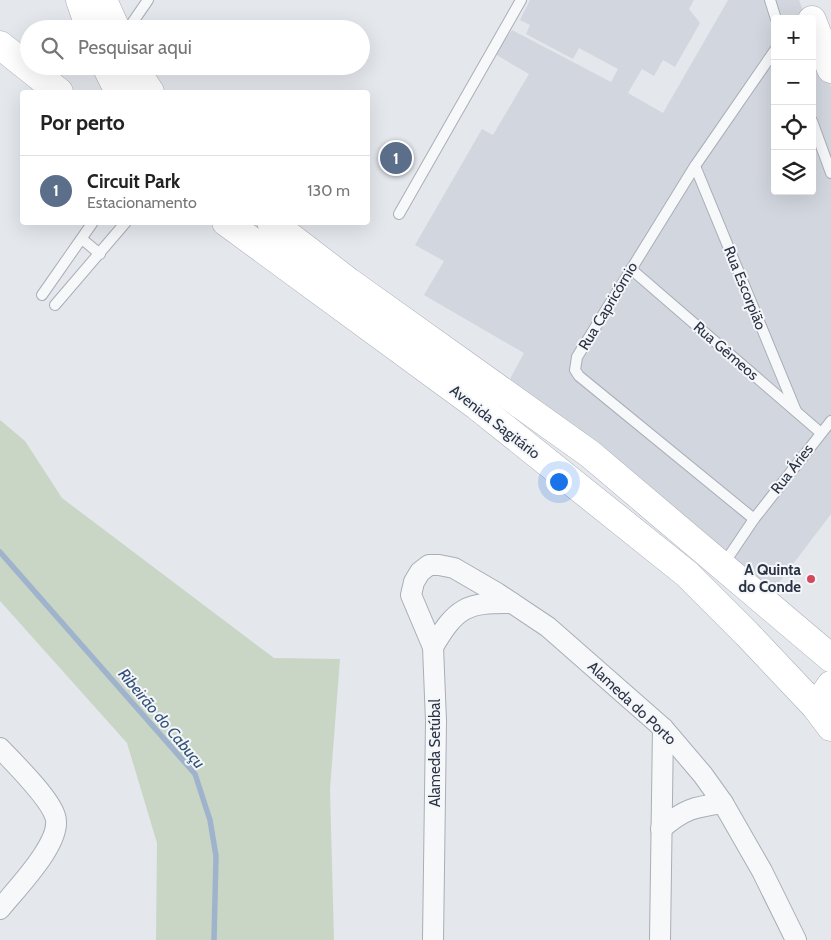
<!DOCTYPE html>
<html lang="pt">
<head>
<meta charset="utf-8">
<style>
  :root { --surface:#fff; --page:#f2f2f2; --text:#222; --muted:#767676; --line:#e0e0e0; --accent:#d93025 }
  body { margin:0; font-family:Cabin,sans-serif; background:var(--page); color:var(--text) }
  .controls { position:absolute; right:15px; top:15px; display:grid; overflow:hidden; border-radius:5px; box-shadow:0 5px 20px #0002 }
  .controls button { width:45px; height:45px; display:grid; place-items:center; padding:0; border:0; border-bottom:1px solid var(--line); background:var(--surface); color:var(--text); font:25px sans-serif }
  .you { position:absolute; left:558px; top:481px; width:18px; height:18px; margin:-12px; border:4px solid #fff; border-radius:50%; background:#1a73e8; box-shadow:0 0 0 8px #1a73e833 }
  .badge { display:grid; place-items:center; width:32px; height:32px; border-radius:50%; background:var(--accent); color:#fff; font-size:16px; font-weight:700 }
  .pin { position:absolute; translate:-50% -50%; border:2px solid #fff; box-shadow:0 1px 5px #0006 }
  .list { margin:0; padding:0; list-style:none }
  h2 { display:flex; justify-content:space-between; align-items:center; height:65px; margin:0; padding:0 20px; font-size:21px }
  h2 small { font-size:16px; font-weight:400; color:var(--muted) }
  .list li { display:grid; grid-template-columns:32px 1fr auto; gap:15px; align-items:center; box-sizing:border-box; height:70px; padding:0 20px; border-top:1px solid var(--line) }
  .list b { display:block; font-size:19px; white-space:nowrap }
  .list p { margin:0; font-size:16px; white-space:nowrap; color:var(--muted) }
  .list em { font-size:16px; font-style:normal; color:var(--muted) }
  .icon { flex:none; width:28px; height:28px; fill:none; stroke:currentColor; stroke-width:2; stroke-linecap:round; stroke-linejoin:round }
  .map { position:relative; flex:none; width:831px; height:940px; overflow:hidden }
  .search { position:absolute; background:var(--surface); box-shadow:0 5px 20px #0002; left:20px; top:20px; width:350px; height:55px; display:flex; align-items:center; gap:12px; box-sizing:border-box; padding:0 18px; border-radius:28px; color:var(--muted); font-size:19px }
  .panel { position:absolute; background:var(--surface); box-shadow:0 5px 20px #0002; left:20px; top:90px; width:350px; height:135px; border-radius:5px }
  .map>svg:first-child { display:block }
</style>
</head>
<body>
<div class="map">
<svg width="831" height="940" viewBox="0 0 831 940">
  <rect width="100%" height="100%" fill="#e4e7ec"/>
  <polygon fill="#d2d6de" points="530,0 694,0 689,9 700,23 675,67 663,60 654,76 642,69 628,93 663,113 728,0 799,0 806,19 775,19 775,191 812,191 812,36 831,87 831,514 771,593 510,379 524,353 424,295 444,261 415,245 482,129 493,135 529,74 495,54 512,30 611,82 618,69 579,48 573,59 526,34 530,25 520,20"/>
  <polygon fill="#c9d6c5" points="0,420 25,441 62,498 274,658 340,659 330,789 334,940 156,940 157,843 127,743 0,601"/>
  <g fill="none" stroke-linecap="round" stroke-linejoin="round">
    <polyline stroke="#9fb4cc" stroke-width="5.5" points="0,552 195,774 210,820 216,856 214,940"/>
    <g stroke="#a9aeb7" stroke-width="12">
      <g id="lane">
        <polyline points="770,0 776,19"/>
        <polyline points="128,29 148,0"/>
        <polyline points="812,121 831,173"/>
        <polyline points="695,166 796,411"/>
        <polyline points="399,214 521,0"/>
        <polyline points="82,239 100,254"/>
        <polyline points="631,269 821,433"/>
        <polyline points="42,295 93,222"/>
        <polyline points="55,305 126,222"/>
        <polyline points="754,519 579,376 575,370 577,357 695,166 775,50"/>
        <polyline points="723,565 754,519 831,421"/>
      </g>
    </g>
    <g stroke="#a9aeb7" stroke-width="22">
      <g id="street">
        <path d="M 433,647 C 456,608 466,602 512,603"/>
        <path d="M 0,748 C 15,764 49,797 55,816 C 64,841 15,890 0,909"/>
        <path d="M 661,829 C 684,809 694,807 723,803"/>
        <polyline points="433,940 436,721 433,647 411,595 414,582 420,572 429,565 439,565 454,568 497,593 548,627 663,728 703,775 723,803 762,871 796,940"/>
        <polyline points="660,940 663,728"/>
      </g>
    </g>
    <g stroke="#a9aeb7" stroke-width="29">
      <g id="secondary">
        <polyline points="80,0 90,29"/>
        <polyline points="103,0 116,29"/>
        <polyline points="812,20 831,69"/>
        <polyline points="0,45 59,92"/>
        <polyline points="106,66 119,92"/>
        <polyline points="133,66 150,92"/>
        <polyline points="226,222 477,406 687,574 747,634 816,707 831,727"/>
        <polyline points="271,222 349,282 590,454 831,658"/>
        <polyline points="816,707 831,685"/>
      </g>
    </g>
    <use href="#lane" stroke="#f7f8fa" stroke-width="10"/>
    <use href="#street" stroke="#f7f8fa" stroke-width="20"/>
    <use href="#secondary" stroke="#fff" stroke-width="28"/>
  </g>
  <circle fill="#d1495b" stroke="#f4f6f9" stroke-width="2" cx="811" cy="579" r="5"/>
  <g text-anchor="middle" stroke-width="4" stroke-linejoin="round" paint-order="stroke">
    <g font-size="15" fill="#2b3445" stroke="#f4f6f9">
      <text transform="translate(745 288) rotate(68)" y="5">Rua Escorpião</text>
      <text transform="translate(608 306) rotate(-59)" y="5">Rua Capricórnio</text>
      <text transform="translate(726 351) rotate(41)" y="5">Rua Gêmeos</text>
      <text transform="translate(495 422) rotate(38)" y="5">Avenida Sagitário</text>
      <text transform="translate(792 469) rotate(-52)" y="5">Rua Áries</text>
      <text transform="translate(632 703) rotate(43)" y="5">Alameda do Porto</text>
      <text transform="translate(435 753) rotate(-90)" y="5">Alameda Setúbal</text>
    </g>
    <g font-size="15" font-weight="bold" fill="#2b3445" stroke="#f4f6f9" text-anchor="end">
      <text x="801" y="575">A Quinta<tspan x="801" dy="17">do Conde</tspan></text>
    </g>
    <g font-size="16" font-style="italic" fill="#34527a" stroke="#f4f6f9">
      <text transform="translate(162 718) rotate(50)" y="6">Ribeirão do Cabuçu</text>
    </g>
  </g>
</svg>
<div class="controls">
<button>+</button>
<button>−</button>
<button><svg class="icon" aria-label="locate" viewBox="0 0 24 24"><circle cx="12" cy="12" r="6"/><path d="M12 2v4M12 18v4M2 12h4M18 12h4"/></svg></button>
<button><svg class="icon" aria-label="layers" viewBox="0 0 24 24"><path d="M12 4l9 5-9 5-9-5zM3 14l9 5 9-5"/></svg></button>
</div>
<div class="you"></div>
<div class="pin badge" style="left:396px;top:158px;background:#5c6f8a">1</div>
<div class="search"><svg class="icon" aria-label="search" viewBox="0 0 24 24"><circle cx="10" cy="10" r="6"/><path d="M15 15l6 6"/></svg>Pesquisar aqui</div>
<section class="panel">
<h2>Por perto<small></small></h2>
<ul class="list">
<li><span class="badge" style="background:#5c6f8a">1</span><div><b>Circuit Park</b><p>Estacionamento</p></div><em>130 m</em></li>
</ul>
</section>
</div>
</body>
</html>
